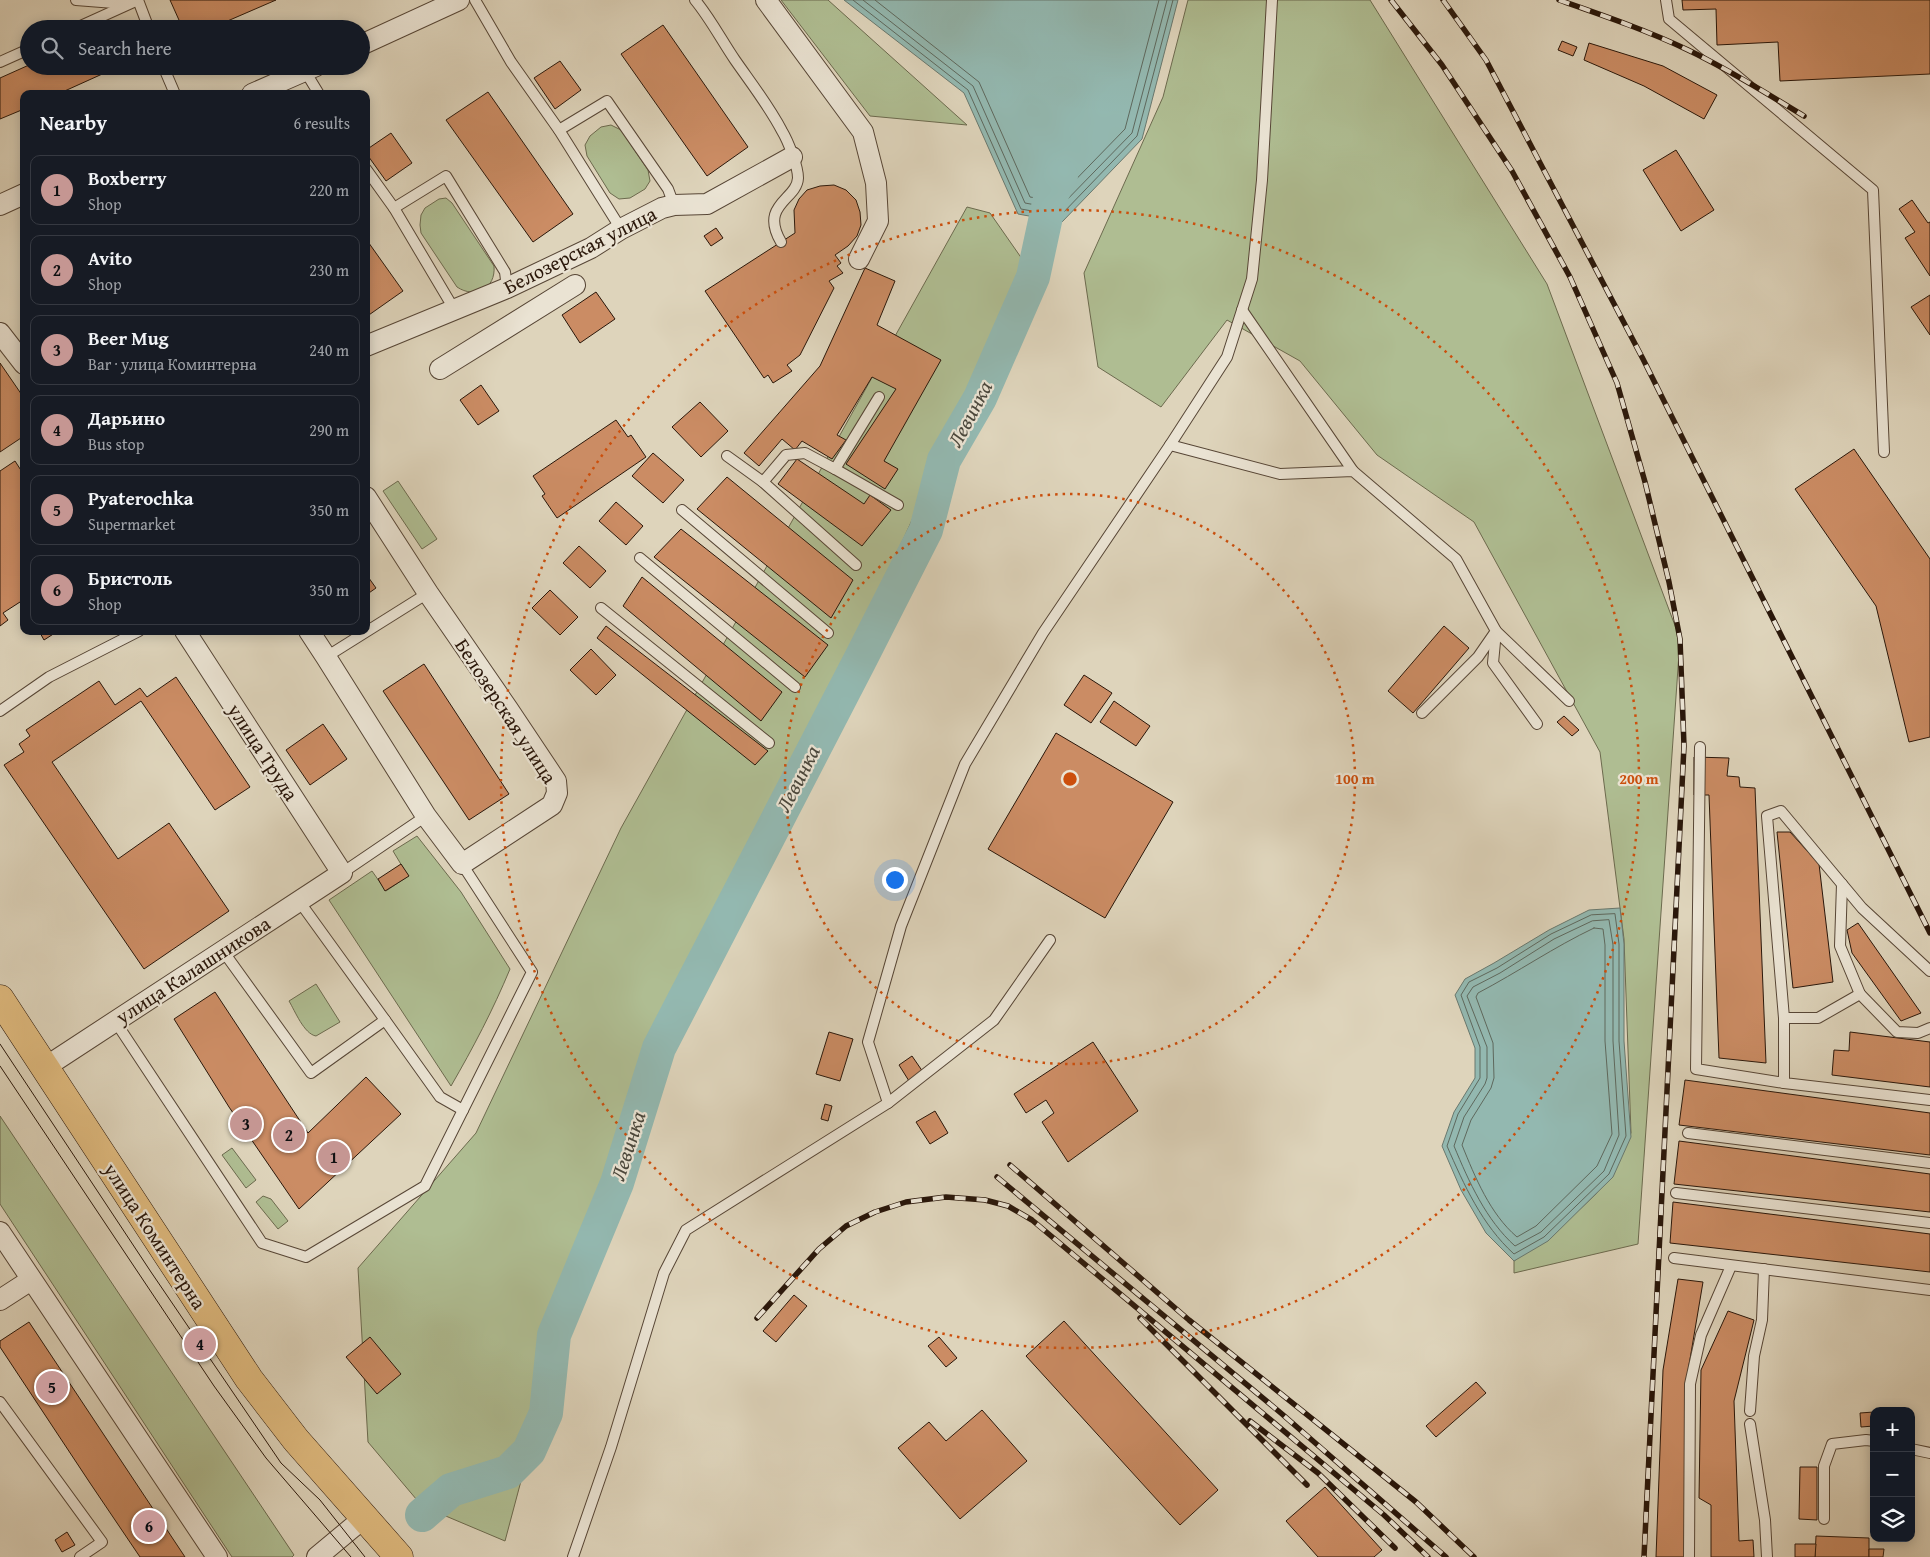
<!DOCTYPE html>
<html lang="en">
<head>
<meta charset="utf-8">
<style>
  :root { --surface:#171b24; --page:#242831; --text:#f1f3f6; --muted:#9ea1a6; --line:#363941; --accent:#c59692 }
  body { margin:0; font-family:"Gentium Book Plus",serif; background:var(--page); color:var(--text) }
  .controls { position:absolute; right:15px; bottom:15px; display:grid; overflow:hidden; border-radius:10px; box-shadow:0 2px 12px #0003 }
  .controls button { width:45px; height:45px; display:grid; place-items:center; padding:0; border:0; border-bottom:1px solid var(--line); background:var(--surface); color:var(--text); font:25px sans-serif }
  .you { position:absolute; left:894px; top:879px; width:18px; height:18px; margin:-12px; border:4px solid #fff; border-radius:50%; background:#1a73e8; box-shadow:0 0 0 8px #1a73e833 }
  .badge { display:grid; place-items:center; width:32px; height:32px; border-radius:50%; background:var(--accent); color:#111; font-size:16px; font-weight:700 }
  .pin { position:absolute; translate:-50% -50%; border:2px solid #fff; box-shadow:0 1px 5px #0006 }
  .list { margin:0; padding:0; list-style:none }
  h2 { display:flex; justify-content:space-between; align-items:center; height:65px; margin:0; padding:0 20px; font-size:21px }
  h2 small { font-size:16px; font-weight:400; color:var(--muted) }
  .list li { display:grid; grid-template-columns:32px 1fr auto; gap:15px; align-items:center; box-sizing:border-box; height:70px; margin:0 10px 10px; padding:0 10px; border:1px solid var(--line); border-radius:10px }
  .list b { display:block; font-size:19px; white-space:nowrap }
  .list p { margin:0; font-size:16px; white-space:nowrap; color:var(--muted) }
  .list em { font-size:16px; font-style:normal; color:var(--muted) }
  .icon { flex:none; width:28px; height:28px; fill:none; stroke:currentColor; stroke-width:2; stroke-linecap:round; stroke-linejoin:round }
  .map { position:relative; flex:none; width:1930px; height:1557px; overflow:hidden }
  .search { position:absolute; background:var(--surface); box-shadow:0 2px 12px #0003; left:20px; top:20px; width:350px; height:55px; display:flex; align-items:center; gap:12px; box-sizing:border-box; padding:0 18px; border-radius:28px; color:var(--muted); font-size:19px }
  .panel { position:absolute; background:var(--surface); box-shadow:0 2px 12px #0003; left:20px; top:90px; width:350px; height:545px; border-radius:10px }
  .map>svg:first-child { display:block }
</style>
</head>
<body>
<div class="map">
<svg width="1930" height="1557" viewBox="0 0 1930 1557">
  <rect width="100%" height="100%" fill="#ded4bb"/>
  <filter id="stains"><feTurbulence type="fractalNoise" baseFrequency=".004" numOctaves="4"/><feColorMatrix values="0 0 0 0 .2 0 0 0 0 .09 0 0 0 0 .02 0 0 0 .5 -.17"/></filter>
  <radialGradient id="worn" r=".72"><stop offset=".6" stop-color="#630" stop-opacity="0"/><stop offset="1" stop-color="#630" stop-opacity=".3"/></radialGradient>
  <g fill="#afbd92" stroke="#6c6a4e">
    <polygon points="781,0 828,0 967,125 870,116"/>
    <polygon points="1188,0 1370,0 1547,284 1680,639 1638,1244 1514,1273 1514,1261 1563,1225 1596,1194 1631,1133 1624,939 1600,752 1474,522 1377,455 1300,361 1227,320 1161,407 1098,367 1084,273 1163,97"/>
    <polygon points="611,125 621,130 648,170 650,181 645,189 630,198 619,199 610,193 587,156 585,145 590,136 601,127"/>
    <path d="M 446,198 L 452,203 L 494,266 C 496,289 475,299 457,287 L 421,233 L 420,225 L 421,215 L 425,208 L 439,199 Z"/>
    <polygon points="967,207 990,213 1027,266 630,1143 529,1451 505,1541 422,1506 368,1442 358,1268 476,1133 621,828"/>
    <polygon points="398,481 437,539 422,549 383,491"/>
    <path d="M 417,836 L 461,892 L 510,969 C 493,1010 473,1048 451,1086 L 329,900 L 372,871 L 386,891 L 408,876 L 393,851 Z"/>
    <path d="M 316,984 L 340,1022 L 316,1036 C 304,1034 295,1011 289,1001 Z"/>
    <polygon points="0,1116 294,1555 292,1557 232,1557 0,1204"/>
    <polygon points="232,1148 256,1180 246,1188 222,1155"/>
    <polygon points="263,1196 271,1199 288,1221 278,1229 256,1202"/>
  </g>
  <g fill="#93b8b0" stroke="#69786e">
    <polygon points="844,0 1178,0 1142,139 1062,222 1018,214 964,93"/>
    <polygon points="1620,908 1624,944 1624,1041 1631,1137 1613,1177 1548,1241 1514,1261 1486,1233 1461,1190 1442,1146 1454,1112 1475,1078 1475,1048 1455,995 1465,979 1494,963 1549,930 1589,910"/>
  </g>
  <g fill="none" stroke-linecap="round" stroke-linejoin="round">
    <g stroke="#5e685d" stroke-width="1">
      <polyline points="853,0 968,90 1021,209 1060,216 1137,136 1173,0"/>
      <polyline points="863,0 973,86 1025,203 1058,209 1132,133 1167,0"/>
      <polyline points="875,0 979,82 1030,197 1055,201 1125,129 1159,0"/>
      <path d="M 1615,914 L 1619,944 L 1619,1041 L 1626,1136 L 1609,1174 L 1544,1237 L 1514,1254 C 1482,1225 1464,1185 1447,1146 L 1458,1114 L 1480,1078 L 1480,1047 L 1461,995 L 1469,982 L 1497,968 L 1551,934 L 1591,915 Z"/>
      <path d="M 1609,920 L 1613,945 L 1613,1041 L 1619,1135 L 1604,1171 L 1541,1232 L 1515,1246 C 1486,1220 1469,1182 1454,1146 L 1464,1117 L 1485,1084 L 1487,1078 L 1487,1047 L 1467,996 L 1473,987 L 1500,973 L 1554,939 L 1592,921 Z"/>
      <path d="M 1594,928 L 1603,929 L 1605,945 L 1605,1041 L 1612,1134 L 1597,1166 L 1536,1226 L 1517,1237 C 1490,1214 1475,1177 1462,1145 L 1471,1120 L 1491,1088 L 1494,1078 L 1493,1043 L 1476,997 L 1478,993 C 1518,972 1554,947 1594,928 Z"/>
    </g>
    <polyline stroke="#93b8b0" stroke-width="34" points="422,1515 451,1490 508,1472 529,1451 546,1413 554,1335 617,1183 659,1048 859,662 926,530 944,460 980,398 1033,277 1050,198 1061,176"/>
  </g>
  <g fill="#cb8c64" stroke="#2a170a">
    <polygon points="170,0 276,0 209,29 183,29"/>
    <polygon points="1682,0 1930,0 1930,74 1780,81 1778,42 1717,45 1716,9 1683,10"/>
    <polygon points="663,25 748,147 707,176 621,54"/>
    <polygon points="1562,41 1577,47 1573,56 1558,50"/>
    <polygon points="1589,43 1663,66 1717,95 1704,119 1644,86 1584,60"/>
    <polygon points="560,61 581,90 555,109 534,78"/>
    <polygon points="29,65 29,66 120,66 58,94 24,94 24,109 0,119 0,78"/>
    <polygon points="488,92 573,214 533,242 446,120"/>
    <polygon points="391,133 412,163 386,181 366,153 366,150"/>
    <polygon points="1676,150 1714,210 1681,231 1643,170"/>
    <polygon points="834,185 846,190 856,200 860,212 861,225 857,236 848,246 835,255 841,263 837,266 843,273 829,281 834,288 800,355 787,365 792,371 773,383 768,375 764,378 705,291 795,233 794,210 799,199 807,190 820,186"/>
    <polygon points="1912,200 1928,223 1930,222 1930,276 1905,238 1915,232 1899,209"/>
    <polygon points="716,228 723,238 711,246 704,236"/>
    <polygon points="366,239 403,291 366,317"/>
    <polygon points="865,268 895,281 877,325 941,360 884,461 898,469 885,489 846,464 896,389 872,377 837,435 846,440 832,459 802,441 795,450 782,439 759,466 744,453 820,366"/>
    <polygon points="596,292 615,319 580,343 562,315"/>
    <polygon points="1930,295 1930,335 1911,307"/>
    <polygon points="0,363 24,398 24,436 0,452"/>
    <polygon points="481,385 499,411 478,425 460,400"/>
    <polygon points="700,402 728,431 701,457 672,427"/>
    <polygon points="616,420 628,437 631,435 646,457 557,518 542,496 545,494 533,476"/>
    <polygon points="1854,449 1930,559 1930,737 1909,742 1876,606 1795,489"/>
    <polygon points="653,453 684,480 663,503 632,476"/>
    <polygon points="797,459 864,504 870,495 891,510 862,546 778,484"/>
    <polygon points="15,461 24,475 24,608 20,602 3,613 8,620 0,626 0,471"/>
    <polygon points="727,477 853,580 831,618 697,509"/>
    <polygon points="616,502 643,526 626,545 599,521"/>
    <polygon points="681,529 828,645 805,677 654,557"/>
    <polygon points="579,546 606,571 590,588 563,563"/>
    <polygon points="366,574 376,588 366,595"/>
    <polygon points="642,577 782,692 761,721 623,606"/>
    <polygon points="550,590 578,617 560,635 532,608"/>
    <polygon points="606,626 768,751 755,765 597,638"/>
    <polygon points="1444,626 1469,648 1413,713 1388,691"/>
    <polygon points="39,631 58,631 44,640"/>
    <polygon points="591,649 616,675 596,695 570,670"/>
    <polygon points="424,664 509,794 469,820 383,691"/>
    <polygon points="1084,675 1112,693 1091,723 1064,705"/>
    <polygon points="176,677 250,787 215,810 141,701 52,762 118,859 169,823 229,911 144,969 4,765 24,752 19,744 30,736 26,730 99,681 115,705 140,688 147,697"/>
    <polygon points="1114,701 1150,726 1136,746 1100,722"/>
    <polygon points="1564,716 1579,730 1572,736 1557,722"/>
    <polygon points="323,724 347,759 310,785 286,750"/>
    <polygon points="1056,733 1173,802 1105,918 988,849"/>
    <polygon points="1694,757 1729,758 1727,776 1739,777 1740,787 1755,788 1766,1063 1719,1058 1709,795 1694,795"/>
    <polygon points="1777,832 1790,832 1819,864 1833,982 1793,988"/>
    <polygon points="401,864 409,876 385,891 378,879"/>
    <polygon points="1858,923 1921,1013 1901,1021 1852,953 1847,930"/>
    <polygon points="215,992 308,1133 366,1077 401,1114 299,1209 229,1107 174,1019"/>
    <polygon points="829,1032 853,1039 840,1081 816,1074"/>
    <polygon points="1850,1032 1930,1042 1930,1087 1832,1075 1834,1050 1849,1051"/>
    <polygon points="1093,1042 1138,1111 1068,1162 1042,1122 1054,1113 1046,1100 1026,1113 1014,1094"/>
    <polygon points="912,1056 923,1072 909,1081 899,1065"/>
    <polygon points="1685,1080 1930,1113 1930,1155 1679,1125"/>
    <polygon points="825,1104 832,1106 828,1121 821,1119"/>
    <polygon points="935,1111 948,1133 930,1144 916,1122"/>
    <polygon points="1679,1141 1930,1174 1930,1212 1674,1184"/>
    <polygon points="1673,1202 1930,1234 1930,1272 1670,1243"/>
    <polygon points="1678,1279 1703,1282 1687,1377 1684,1557 1656,1557 1663,1370"/>
    <polygon points="794,1295 807,1306 776,1342 763,1331"/>
    <polygon points="1728,1311 1754,1320 1734,1401 1739,1541 1753,1540 1754,1557 1711,1557 1711,1505 1699,1498 1701,1370"/>
    <polygon points="1064,1321 1218,1490 1180,1525 1026,1356"/>
    <polygon points="29,1322 185,1557 140,1557 90,1483 0,1347 0,1341"/>
    <polygon points="370,1337 401,1374 377,1394 346,1357"/>
    <polygon points="939,1337 957,1358 946,1367 928,1346"/>
    <polygon points="1476,1382 1486,1393 1436,1437 1426,1426"/>
    <polygon points="982,1410 1027,1461 960,1519 898,1448 929,1422 946,1441"/>
    <polygon points="1874,1412 1874,1426 1861,1427 1860,1413"/>
    <polygon points="1800,1467 1817,1467 1817,1520 1799,1519"/>
    <polygon points="1325,1487 1382,1550 1374,1557 1318,1557 1286,1521"/>
    <polygon points="67,1532 75,1545 62,1552 55,1540"/>
    <polygon points="1816,1536 1869,1538 1869,1557 1815,1557"/>
    <polygon points="1795,1544 1816,1544 1815,1557 1795,1557"/>
    <polygon points="1869,1549 1884,1549 1883,1557 1869,1557"/>
  </g>
  <g fill="none" stroke-linecap="round" stroke-linejoin="round">
    <g stroke="#574636" stroke-width="12">
      <g id="service">
        <polyline points="76,0 127,4"/>
        <polyline points="138,0 149,29"/>
        <polyline points="475,0 511,62 559,130 621,229"/>
        <path d="M 695,0 C 710,18 722,41 735,60 C 751,83 769,106 782,131 C 788,141 798,166 798,178 C 797,200 759,204 781,242"/>
        <polyline points="1666,0 1669,19 1873,190 1884,452"/>
        <polyline points="74,29 138,0"/>
        <polyline points="0,62 29,49"/>
        <polyline points="163,66 175,94"/>
        <polyline points="305,71 319,94"/>
        <polyline points="559,130 607,101 668,189 674,205"/>
        <polyline points="366,169 394,208 454,309"/>
        <polyline points="394,208 446,176 505,272 507,288"/>
        <polyline points="1242,310 1353,471"/>
        <polyline points="1170,445 1280,474 1353,471 1456,559 1496,631 1478,657 1422,713"/>
        <polyline points="727,456 763,482 856,565"/>
        <polyline points="835,469 898,505"/>
        <polyline points="763,482 786,455 805,453 835,469 879,397"/>
        <polyline points="682,510 828,633"/>
        <polyline points="640,558 795,687"/>
        <polyline points="601,608 769,743"/>
        <polyline points="326,657 428,593"/>
        <polyline points="0,711 49,677 139,631"/>
        <polyline points="1537,724 1493,663 1496,631 1569,701"/>
        <polyline points="1700,747 1696,1069 1784,1083"/>
        <polyline points="342,873 426,816"/>
        <polyline points="1842,884 1840,946 1860,994"/>
        <polyline points="223,951 311,1073 385,1020 299,901"/>
        <polyline points="1930,971 1862,908 1781,811 1767,816 1784,1018 1818,1018 1860,994 1897,1032 1918,1033 1930,1028"/>
        <polyline points="1784,1018 1784,1083 1930,1100"/>
        <polyline points="385,1020 440,1097 463,1110"/>
        <polyline points="115,1021 262,1243 306,1257 425,1186 532,972 462,864"/>
        <polyline points="888,1103 868,1042 901,926 965,764 1043,633 1170,445 1227,357 1252,279 1262,180 1272,0"/>
        <polyline points="1688,1133 1930,1163"/>
        <polyline points="1676,1193 1930,1223"/>
        <polyline points="1674,1258 1930,1290"/>
        <polyline points="0,1402 102,1542 80,1557"/>
        <polyline points="1750,1411 1754,1356 1762,1320 1764,1269"/>
        <polyline points="1750,1424 1765,1520 1767,1557"/>
        <polyline points="1911,1449 1930,1453"/>
        <polyline points="1824,1519 1824,1466 1832,1444 1866,1440 1874,1441"/>
        <polyline points="573,1557 611,1447 664,1273 686,1230 888,1103 994,1020 1050,940"/>
        <polyline points="1689,1557 1690,1384 1701,1335 1731,1266"/>
      </g>
    </g>
    <g stroke="#574636" stroke-width="22">
      <g id="minor">
        <polyline points="766,0 863,132 876,183 878,221 859,259"/>
        <polyline points="361,45 459,0"/>
        <polyline points="252,94 316,66"/>
        <polyline points="0,205 24,194"/>
        <polyline points="0,333 24,364"/>
        <polyline points="366,346 507,288 591,248 621,229 662,208 674,205 707,204 792,157"/>
        <polyline points="440,369 575,285"/>
        <polyline points="309,631 326,657 426,816 462,864 552,805 557,793 556,781 508,709 428,593 366,497"/>
        <polyline points="44,1068 342,873 185,631"/>
        <polyline points="0,1232 217,1557"/>
        <polyline points="0,1300 31,1280"/>
        <polyline points="317,1557 365,1517"/>
      </g>
    </g>
    <g stroke="#2a170a" stroke-width="29">
      <polyline id="primary" points="0,999 249,1379 296,1440 399,1557"/>
    </g>
    <use href="#service" stroke="#eae3d3" stroke-width="10"/>
    <use href="#minor" stroke="#eae3d3" stroke-width="20"/>
    <use href="#primary" stroke="#dfba7e" stroke-width="28"/>
    <g stroke="#2a170a" stroke-width="1">
      <polyline points="0,1044 151,1272 281,1463 320,1500 365,1557"/>
      <polyline points="0,1066 214,1386 266,1458 351,1557"/>
    </g>
    <g stroke="#2a170a" stroke-width="5.5">
      <g id="rail">
        <polyline points="1391,0 1442,65 1512,171 1570,277 1617,383 1645,482 1669,582 1680,639 1684,746 1644,1557"/>
        <polyline points="1443,0 1486,60 1643,359 1930,933"/>
        <path d="M 1559,0 C 1602,15 1646,30 1688,50 C 1728,69 1766,93 1804,116"/>
        <polyline points="1010,1165 1189,1320 1416,1502 1474,1557"/>
        <polyline points="997,1177 1282,1414 1446,1557"/>
        <polyline points="757,1318 819,1249 846,1226 875,1212 906,1202 946,1197 985,1200 1008,1206 1032,1220 1384,1515 1428,1557"/>
        <polyline points="1140,1318 1307,1485"/>
        <polyline points="1250,1421 1318,1473 1395,1548"/>
      </g>
    </g>
    <use href="#rail" stroke="#eae3d3" stroke-width="4" stroke-dasharray="11" stroke-linecap="butt"/>
  </g>
  <g fill="none" stroke="#cc4f0c" stroke-width="2.5" stroke-dasharray="2.5 5">
    <circle cx="1070" cy="779" r="285"/>
    <circle cx="1070" cy="779" r="569"/>
  </g>
  <g text-anchor="middle" stroke-width="4.5" stroke-linejoin="round" paint-order="stroke">
    <g font-size="20" fill="#2a170a" stroke="#eae3d3">
      <text transform="translate(580 250) rotate(-27)" y="7">Белозерская улица</text>
      <text transform="translate(506 711) rotate(57)" y="7">Белозерская улица</text>
      <text transform="translate(263 752) rotate(57)" y="7">улица Труда</text>
      <text transform="translate(193 970) rotate(-33)" y="7">улица Калашникова</text>
      <text transform="translate(155 1236) rotate(57)" y="7">улица Коминтерна</text>
    </g>
    <g font-size="21" font-style="italic" fill="#4a473c" stroke="#eae3d3">
      <text transform="translate(970 414) rotate(-62)" y="7">Левинка</text>
      <text transform="translate(798 779) rotate(-63)" y="7">Левинка</text>
      <text transform="translate(628 1146) rotate(-72)" y="7">Левинка</text>
    </g>
  </g>
  <circle cx="1070" cy="779" r="8" fill="#cc4f0c" stroke="#eae3d3" stroke-width="2.5"/>
  <g font-size="15" text-anchor="middle" font-weight="bold" fill="#cc4f0c" stroke="#eae3d3" stroke-width="4.5" stroke-linejoin="round" paint-order="stroke">
    <text x="1355" y="784">100 m</text>
    <text x="1639" y="784">200 m</text>
  </g>
  <rect width="100%" height="100%" filter="url(#stains)"/>
  <rect width="100%" height="100%" fill="url(#worn)"/>
</svg>
<div class="controls">
<button>+</button>
<button>−</button>
<button><svg class="icon" aria-label="layers" viewBox="0 0 24 24"><path d="M12 4l9 5-9 5-9-5zM3 14l9 5 9-5"/></svg></button>
</div>
<div class="you"></div>
<div class="pin badge" style="left:334px;top:1157px">1</div>
<div class="pin badge" style="left:289px;top:1135px">2</div>
<div class="pin badge" style="left:246px;top:1124px">3</div>
<div class="pin badge" style="left:200px;top:1344px">4</div>
<div class="pin badge" style="left:52px;top:1387px">5</div>
<div class="pin badge" style="left:149px;top:1526px">6</div>
<div class="search"><svg class="icon" aria-label="search" viewBox="0 0 24 24"><circle cx="10" cy="10" r="6"/><path d="M15 15l6 6"/></svg>Search here</div>
<section class="panel">
<h2>Nearby<small>6 results</small></h2>
<ul class="list">
<li><span class="badge">1</span><div><b>Boxberry</b><p>Shop</p></div><em>220 m</em></li>
<li><span class="badge">2</span><div><b>Avito</b><p>Shop</p></div><em>230 m</em></li>
<li><span class="badge">3</span><div><b>Beer Mug</b><p>Bar · улица Коминтерна</p></div><em>240 m</em></li>
<li><span class="badge">4</span><div><b>Дарьино</b><p>Bus stop</p></div><em>290 m</em></li>
<li><span class="badge">5</span><div><b>Pyaterochka</b><p>Supermarket</p></div><em>350 m</em></li>
<li><span class="badge">6</span><div><b>Бристоль</b><p>Shop</p></div><em>350 m</em></li>
</ul>
</section>
</div>
</body>
</html>
